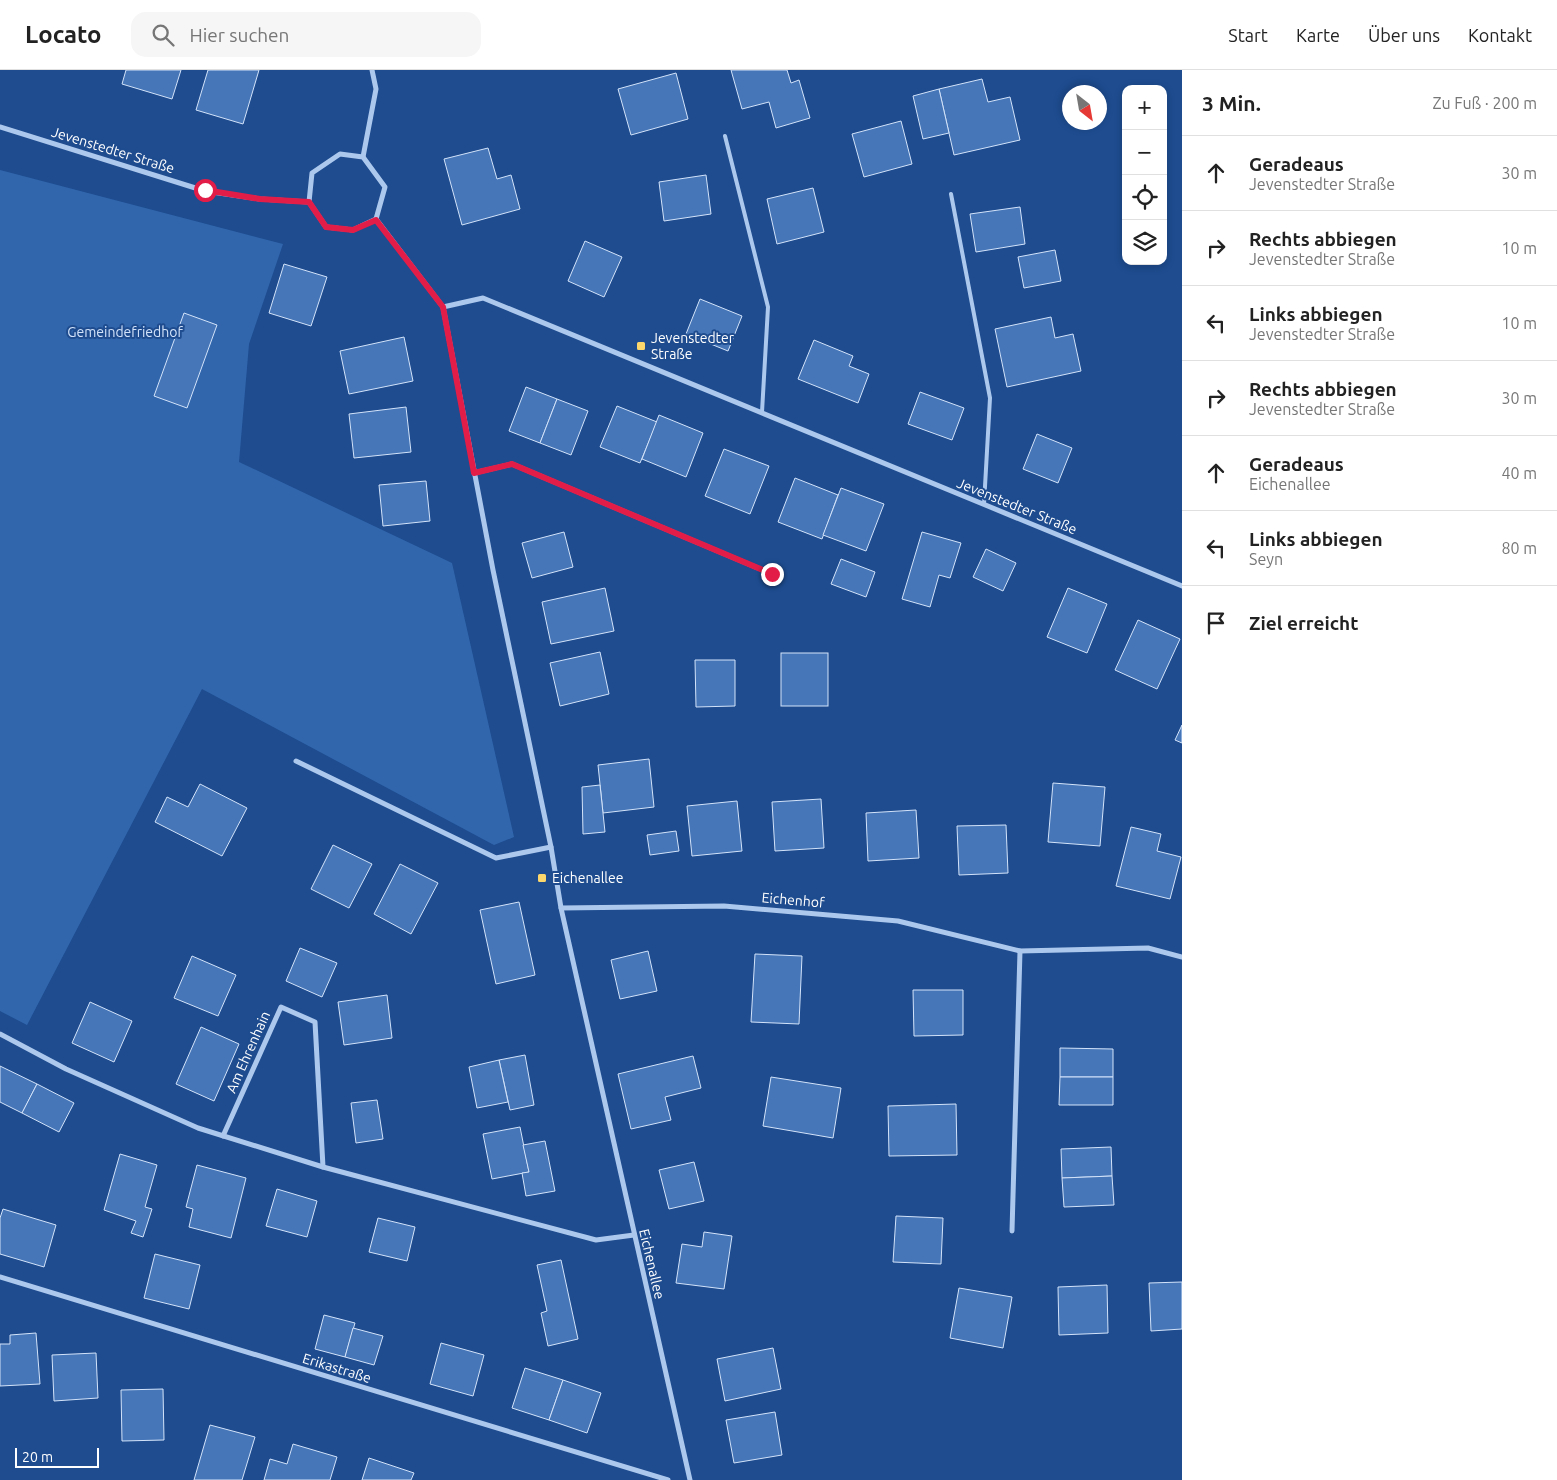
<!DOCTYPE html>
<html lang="de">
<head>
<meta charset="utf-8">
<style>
  :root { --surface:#fff; --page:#f6f6f6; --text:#222; --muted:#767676; --line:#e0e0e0 }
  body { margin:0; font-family:Ubuntu,sans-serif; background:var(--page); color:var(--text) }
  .controls { position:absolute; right:15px; top:15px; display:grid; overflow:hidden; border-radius:10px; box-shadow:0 2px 8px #0003 }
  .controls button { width:45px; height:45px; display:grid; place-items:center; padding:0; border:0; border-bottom:1px solid var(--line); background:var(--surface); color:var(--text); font:25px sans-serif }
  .compass { position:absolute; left:1062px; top:15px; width:45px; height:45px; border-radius:50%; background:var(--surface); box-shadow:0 2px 8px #0003; rotate:149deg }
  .scale { position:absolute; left:15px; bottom:12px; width:84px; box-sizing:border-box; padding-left:5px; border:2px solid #fff; border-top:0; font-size:14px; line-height:18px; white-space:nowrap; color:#fff; -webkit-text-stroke:4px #1e4c8f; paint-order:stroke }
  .stop { position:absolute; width:15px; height:15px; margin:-11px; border:4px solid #e11d48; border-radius:50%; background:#fff }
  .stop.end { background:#e11d48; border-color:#fff; box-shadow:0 1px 5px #0008 }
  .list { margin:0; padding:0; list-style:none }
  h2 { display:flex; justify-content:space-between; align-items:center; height:65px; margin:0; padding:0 20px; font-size:21px }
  h2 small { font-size:16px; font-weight:400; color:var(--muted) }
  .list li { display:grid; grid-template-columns:32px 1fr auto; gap:15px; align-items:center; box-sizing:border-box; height:75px; padding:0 20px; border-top:1px solid var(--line) }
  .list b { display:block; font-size:19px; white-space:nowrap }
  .list p { margin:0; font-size:16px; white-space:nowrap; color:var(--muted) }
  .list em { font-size:16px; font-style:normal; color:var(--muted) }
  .icon { flex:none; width:28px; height:28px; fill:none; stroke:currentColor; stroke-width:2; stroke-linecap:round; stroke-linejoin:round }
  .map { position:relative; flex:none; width:1182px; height:1410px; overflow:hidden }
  header { display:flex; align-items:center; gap:30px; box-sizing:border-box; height:70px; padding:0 25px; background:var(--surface); border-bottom:1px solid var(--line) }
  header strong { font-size:24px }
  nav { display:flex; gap:28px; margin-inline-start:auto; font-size:18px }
  .search { width:350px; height:45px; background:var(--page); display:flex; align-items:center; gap:12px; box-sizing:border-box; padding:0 18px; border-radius:15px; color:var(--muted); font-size:19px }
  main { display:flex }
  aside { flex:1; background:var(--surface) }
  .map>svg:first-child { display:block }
</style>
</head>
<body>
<header>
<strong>Locato</strong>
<div class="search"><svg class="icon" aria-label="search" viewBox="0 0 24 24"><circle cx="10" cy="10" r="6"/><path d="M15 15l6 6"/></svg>Hier suchen</div>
<nav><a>Start</a><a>Karte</a><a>Über uns</a><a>Kontakt</a></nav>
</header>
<main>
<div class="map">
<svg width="1182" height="1410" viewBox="0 0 1182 1410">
  <rect width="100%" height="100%" fill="#1e4c8f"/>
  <polygon fill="#3166ad" points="0,100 283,174 249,274 239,392 452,493 514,767 494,775 202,619 27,955 0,941"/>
  <g fill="#4676b7" stroke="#d3e3fa">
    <polygon points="126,0 181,0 172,29 122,14"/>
    <polygon points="208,0 259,0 243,54 196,40"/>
    <polygon points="731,0 787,0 791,13 799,10 810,48 776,58 769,32 742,39"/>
    <polygon points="676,3 688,49 631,65 618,19"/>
    <polygon points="982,9 988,32 1010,27 1020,70 954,85 939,19"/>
    <polygon points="939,19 949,63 923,69 913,26"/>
    <polygon points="901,51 912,94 864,107 852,64"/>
    <polygon points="488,78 497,109 511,105 520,139 462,155 444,89"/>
    <polygon points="706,105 711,144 664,151 659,112"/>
    <polygon points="813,118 824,162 777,174 767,129"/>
    <polygon points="1020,137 1025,174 976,182 970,144"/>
    <polygon points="585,171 622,187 604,227 568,211"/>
    <polygon points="1055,180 1061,211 1024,218 1018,187"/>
    <polygon points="284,194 327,207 311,256 269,243"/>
    <polygon points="700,229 742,246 728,281 686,264"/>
    <polygon points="184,243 217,255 187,338 154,326"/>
    <polygon points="1051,247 1055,268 1073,264 1081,301 1007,317 995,259"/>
    <polygon points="404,267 413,311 349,324 340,281"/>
    <polygon points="814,270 853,286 849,296 869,304 858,333 798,309"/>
    <polygon points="526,317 557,329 540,373 509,361"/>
    <polygon points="920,322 964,338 952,370 908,354"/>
    <polygon points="557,329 588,341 571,385 540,373"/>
    <polygon points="617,336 657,352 640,393 600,377"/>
    <polygon points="406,337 411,382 354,388 349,344"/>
    <polygon points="659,345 703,363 686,407 642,389"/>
    <polygon points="1037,364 1072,378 1058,413 1023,399"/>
    <polygon points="724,379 769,396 750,444 705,426"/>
    <polygon points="795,408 838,425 822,469 778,452"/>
    <polygon points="426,411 430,451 383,456 379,415"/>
    <polygon points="841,418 884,434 866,481 823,465"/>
    <polygon points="564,462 573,497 532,508 522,473"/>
    <polygon points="922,462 961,473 950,508 939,505 930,537 902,529"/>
    <polygon points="986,479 1016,493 1003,521 973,507"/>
    <polygon points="841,489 875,502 866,527 831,514"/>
    <polygon points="605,518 614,561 551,574 542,532"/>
    <polygon points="1068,518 1107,534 1087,583 1047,567"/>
    <polygon points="1138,550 1180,569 1157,619 1115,600"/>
    <polygon points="600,582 609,624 560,636 550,593"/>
    <rect x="781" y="583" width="47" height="53"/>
    <polygon points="695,590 735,590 735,636 696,637"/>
    <polygon points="1182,655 1182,673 1175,670"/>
    <polygon points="649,689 654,737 603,743 598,695"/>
    <polygon points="1053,713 1105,717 1100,776 1048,772"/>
    <polygon points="200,714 247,738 222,786 155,752 167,727 188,737"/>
    <polygon points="600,715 605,762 583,764 582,717"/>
    <polygon points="821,729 824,778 775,781 772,732"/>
    <polygon points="737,731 742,781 692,786 687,736"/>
    <polygon points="916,740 919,788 868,791 866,743"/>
    <polygon points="1006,755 1008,803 959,805 957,756"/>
    <polygon points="1131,757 1161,764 1157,781 1181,787 1170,829 1116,816"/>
    <polygon points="676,761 679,781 650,785 647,765"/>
    <polygon points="333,775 372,794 349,838 311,819"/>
    <polygon points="400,794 438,813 411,864 374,844"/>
    <polygon points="519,832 535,905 496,914 480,840"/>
    <polygon points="300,878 337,893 322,927 286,911"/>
    <polygon points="648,881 657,921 620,929 611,890"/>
    <polygon points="755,884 802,886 799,954 751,952"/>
    <polygon points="192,886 236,905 218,946 174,928"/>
    <polygon points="913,920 963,920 963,965 914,966"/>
    <polygon points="387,925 392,968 344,975 338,932"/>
    <polygon points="90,932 132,951 114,992 72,973"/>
    <polygon points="201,957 239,974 214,1031 176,1014"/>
    <polygon points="1060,978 1113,979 1113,1007 1060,1007"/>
    <polygon points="525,985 534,1035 510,1040 499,990"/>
    <polygon points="693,986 701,1018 665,1027 671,1050 631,1059 618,1004"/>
    <polygon points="499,990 508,1032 477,1038 469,997"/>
    <polygon points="0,996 37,1014 22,1043 0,1032"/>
    <polygon points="771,1007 841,1018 833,1068 763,1056"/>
    <polygon points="1060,1007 1113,1007 1113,1035 1059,1035"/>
    <polygon points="37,1014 74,1033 59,1062 22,1043"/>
    <polygon points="377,1030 383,1069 356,1073 351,1033"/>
    <polygon points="956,1034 957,1085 889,1086 888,1036"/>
    <polygon points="520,1057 529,1102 492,1109 483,1064"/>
    <polygon points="545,1071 555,1121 526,1126 522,1103 529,1102 523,1075"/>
    <polygon points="1111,1077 1112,1106 1062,1108 1061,1079"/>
    <polygon points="120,1084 157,1095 145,1137 152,1139 143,1167 131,1163 136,1151 104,1140"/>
    <polygon points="694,1092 704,1131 669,1139 659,1100"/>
    <polygon points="197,1095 246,1108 231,1168 189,1157 193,1139 186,1137"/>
    <polygon points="1112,1106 1114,1135 1064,1137 1062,1108"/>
    <polygon points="277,1119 317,1131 307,1167 266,1156"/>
    <polygon points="3,1139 56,1155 44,1197 0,1184 0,1148"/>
    <polygon points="896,1146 943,1148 941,1194 893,1192"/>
    <polygon points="378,1148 415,1157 407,1191 369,1182"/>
    <polygon points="704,1162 732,1166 724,1219 676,1213 682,1174 702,1177"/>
    <polygon points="155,1184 200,1195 189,1239 144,1228"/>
    <polygon points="561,1190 578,1269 548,1276 541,1243 547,1241 537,1195"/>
    <polygon points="1182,1212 1182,1259 1151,1261 1149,1213"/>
    <polygon points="1107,1215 1108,1263 1059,1265 1058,1217"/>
    <polygon points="959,1218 1012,1227 1003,1278 950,1268"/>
    <polygon points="324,1245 355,1253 345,1287 315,1279"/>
    <polygon points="353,1258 383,1266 374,1295 345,1287"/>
    <polygon points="36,1263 40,1314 0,1316 0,1274 10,1274 10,1265"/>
    <polygon points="441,1273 484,1285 473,1326 430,1314"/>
    <polygon points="773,1278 781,1319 725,1331 717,1289"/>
    <polygon points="96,1283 98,1328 54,1331 52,1285"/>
    <polygon points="525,1298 563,1310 549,1350 512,1338"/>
    <polygon points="563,1310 601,1323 587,1363 549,1350"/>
    <polygon points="163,1319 164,1370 122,1371 121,1320"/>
    <polygon points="775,1342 782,1385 734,1393 726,1350"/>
    <polygon points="210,1355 255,1367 242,1410 194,1410"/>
    <polygon points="293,1374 337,1387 330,1410 264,1410 270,1389 287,1394"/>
    <polygon points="369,1388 414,1403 411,1410 362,1410"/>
  </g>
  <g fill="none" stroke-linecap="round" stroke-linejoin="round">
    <g stroke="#adc8ed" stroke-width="4">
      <polyline points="725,66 768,237 762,342"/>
      <polyline points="951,124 990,328 984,434"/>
    </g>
    <g stroke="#adc8ed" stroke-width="5">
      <polyline points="0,57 205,121 260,129 309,132"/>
      <polygon points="340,84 363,87 385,117 376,149 353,160 326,157 309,132 312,103"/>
      <polyline points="363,87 376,19 372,0"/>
      <polyline points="376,149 443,237 493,500 551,777 561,838 690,1410"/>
      <polyline points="443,237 483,228 1182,516"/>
      <polyline points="474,403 512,394 772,504"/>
      <polyline points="296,691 496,788 551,777"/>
      <polyline points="561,838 724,836 898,851 1020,881 1148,878 1182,887"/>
      <polyline points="0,964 66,999 198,1058 323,1097 596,1170 634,1165"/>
      <polyline points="223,1066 281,937 315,952 323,1097"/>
      <polyline points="1012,1161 1020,881"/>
      <polyline points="0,1207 668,1410"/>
    </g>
  </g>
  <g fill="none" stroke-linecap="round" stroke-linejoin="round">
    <polyline stroke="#e11d48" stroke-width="6" points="205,120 260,129 309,132 326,157 353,160 376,150 443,237 474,403 512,394 772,504"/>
  </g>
  <g fill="#fcd76c" stroke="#1e4c8f" stroke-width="2">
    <rect x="636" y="271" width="10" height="10" rx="2.5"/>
    <rect x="537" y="803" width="10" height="10" rx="2.5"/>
  </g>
  <g text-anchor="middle" stroke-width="4" stroke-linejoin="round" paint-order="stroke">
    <g font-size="14" fill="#fff" stroke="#1e4c8f">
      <text transform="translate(113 80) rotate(17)" y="5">Jevenstedter Straße</text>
      <text transform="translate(1017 436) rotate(22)" y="5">Jevenstedter Straße</text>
      <text transform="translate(793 830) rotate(5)" y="5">Eichenhof</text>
      <text transform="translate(248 982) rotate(-66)" y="5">Am Ehrenhain</text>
      <text transform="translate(652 1194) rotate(77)" y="5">Eichenallee</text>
      <text transform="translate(337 1298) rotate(17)" y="5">Erikastraße</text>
    </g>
    <g font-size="14" fill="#d3e3fa" stroke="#1e4c8f">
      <text x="125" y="267">Gemeindefriedhof</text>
    </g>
    <g font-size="14" fill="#fff" stroke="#1e4c8f" text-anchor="start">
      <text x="651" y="273">Jevenstedter<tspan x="651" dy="16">Straße</tspan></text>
      <text x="552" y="813">Eichenallee</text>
    </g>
  </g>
</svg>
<div class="controls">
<button>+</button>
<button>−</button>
<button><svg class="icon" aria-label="locate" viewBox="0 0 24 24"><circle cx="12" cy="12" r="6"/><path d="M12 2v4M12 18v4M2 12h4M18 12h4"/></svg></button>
<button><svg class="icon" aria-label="layers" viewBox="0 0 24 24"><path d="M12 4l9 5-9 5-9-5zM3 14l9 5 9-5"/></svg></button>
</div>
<svg class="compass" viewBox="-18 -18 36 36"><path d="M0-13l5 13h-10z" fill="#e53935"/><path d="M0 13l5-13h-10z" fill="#767676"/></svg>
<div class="scale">20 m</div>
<div class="stop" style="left:205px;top:120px"></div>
<div class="stop end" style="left:772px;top:504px"></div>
</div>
<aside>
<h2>3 Min.<small>Zu Fuß · 200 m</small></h2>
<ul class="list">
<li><svg class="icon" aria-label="ahead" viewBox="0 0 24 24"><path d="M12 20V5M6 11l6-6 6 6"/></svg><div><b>Geradeaus</b><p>Jevenstedter Straße</p></div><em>30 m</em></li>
<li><svg class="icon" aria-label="right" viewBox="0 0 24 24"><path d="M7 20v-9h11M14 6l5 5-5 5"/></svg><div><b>Rechts abbiegen</b><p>Jevenstedter Straße</p></div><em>10 m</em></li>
<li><svg class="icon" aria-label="left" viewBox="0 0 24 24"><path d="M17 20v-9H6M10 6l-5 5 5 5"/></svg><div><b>Links abbiegen</b><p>Jevenstedter Straße</p></div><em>10 m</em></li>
<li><svg class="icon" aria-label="right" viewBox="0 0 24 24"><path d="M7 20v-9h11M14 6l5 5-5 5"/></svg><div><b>Rechts abbiegen</b><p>Jevenstedter Straße</p></div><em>30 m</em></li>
<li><svg class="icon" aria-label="ahead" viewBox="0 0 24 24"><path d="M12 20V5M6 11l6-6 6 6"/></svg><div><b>Geradeaus</b><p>Eichenallee</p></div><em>40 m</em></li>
<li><svg class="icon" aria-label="left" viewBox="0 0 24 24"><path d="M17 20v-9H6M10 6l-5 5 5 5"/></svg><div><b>Links abbiegen</b><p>Seyn</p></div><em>80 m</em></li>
<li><svg class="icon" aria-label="arrive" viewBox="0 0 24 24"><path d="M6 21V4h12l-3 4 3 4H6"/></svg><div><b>Ziel erreicht</b></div></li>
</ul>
</aside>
</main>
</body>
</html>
